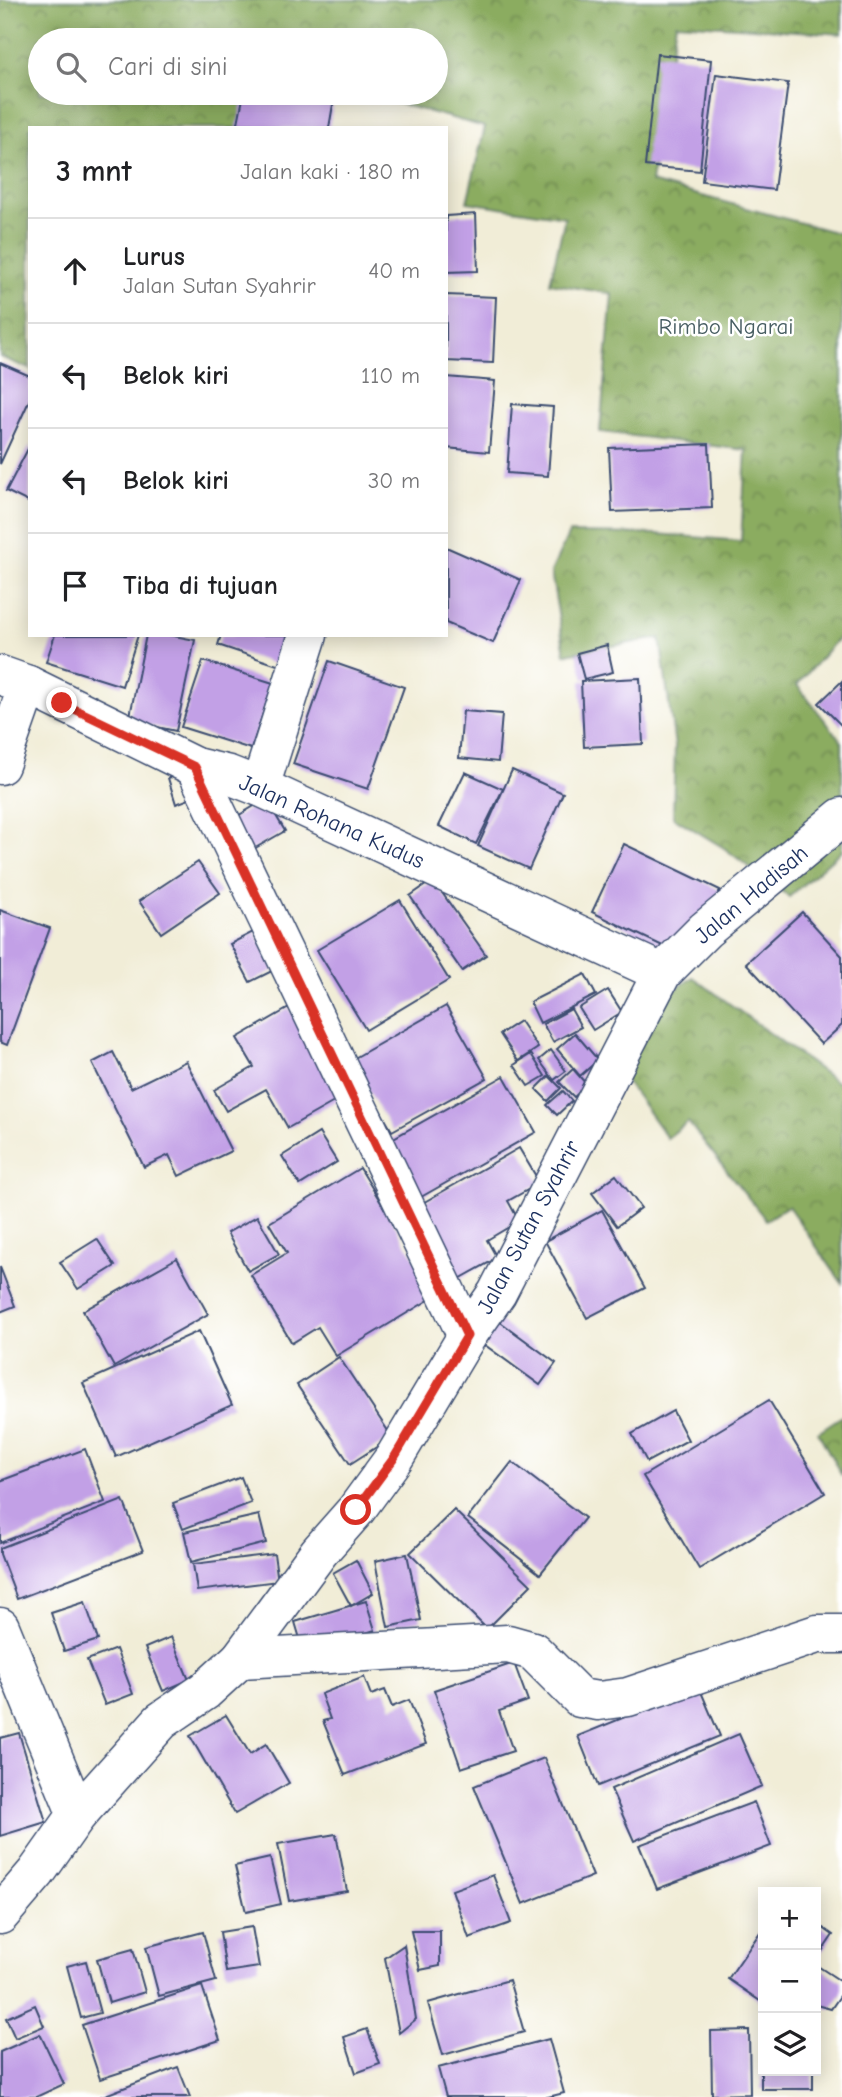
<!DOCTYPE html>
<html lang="id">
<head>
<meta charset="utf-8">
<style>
  :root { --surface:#fff; --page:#f2f2f2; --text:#202124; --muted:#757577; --line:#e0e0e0 }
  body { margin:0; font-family:"Comic Neue",sans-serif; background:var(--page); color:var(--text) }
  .controls { position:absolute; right:21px; bottom:21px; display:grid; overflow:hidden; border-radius:0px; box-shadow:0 4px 18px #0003 }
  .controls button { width:63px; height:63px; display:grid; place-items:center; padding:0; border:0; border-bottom:2px solid var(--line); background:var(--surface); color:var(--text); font:35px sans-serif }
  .stop { position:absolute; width:21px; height:21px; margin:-16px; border:5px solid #d93025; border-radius:50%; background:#fff }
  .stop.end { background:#d93025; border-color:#fff; box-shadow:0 2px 7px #0008 }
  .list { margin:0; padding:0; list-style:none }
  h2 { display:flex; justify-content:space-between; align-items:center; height:91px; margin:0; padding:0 28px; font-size:30px }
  h2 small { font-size:23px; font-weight:400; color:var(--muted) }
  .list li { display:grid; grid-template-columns:46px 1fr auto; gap:21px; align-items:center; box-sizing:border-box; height:105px; padding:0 28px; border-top:2px solid var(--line) }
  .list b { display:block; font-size:26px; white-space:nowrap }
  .list p { margin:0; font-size:23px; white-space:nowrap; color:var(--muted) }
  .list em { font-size:23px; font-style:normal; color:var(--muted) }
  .icon { flex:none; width:38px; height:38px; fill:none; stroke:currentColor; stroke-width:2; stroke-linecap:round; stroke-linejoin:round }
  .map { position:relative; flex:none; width:842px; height:2097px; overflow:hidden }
  .search { position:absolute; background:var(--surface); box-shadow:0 4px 18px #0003; left:28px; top:28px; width:420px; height:77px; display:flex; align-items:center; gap:18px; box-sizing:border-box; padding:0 24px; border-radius:38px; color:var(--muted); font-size:26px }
  .panel { position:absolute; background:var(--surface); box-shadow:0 4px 18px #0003; left:28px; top:126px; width:420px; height:511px; border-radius:0px }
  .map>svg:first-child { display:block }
</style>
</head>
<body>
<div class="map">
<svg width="842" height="2097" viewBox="0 0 842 2097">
  <defs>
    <pattern id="forest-crowns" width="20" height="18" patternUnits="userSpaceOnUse" patternTransform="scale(1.75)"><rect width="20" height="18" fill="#8bac60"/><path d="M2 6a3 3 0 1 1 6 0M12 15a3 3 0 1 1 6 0" fill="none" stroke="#718c52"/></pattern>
  </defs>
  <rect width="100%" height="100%" fill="#fff"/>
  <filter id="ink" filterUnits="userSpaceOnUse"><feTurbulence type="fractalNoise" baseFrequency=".0143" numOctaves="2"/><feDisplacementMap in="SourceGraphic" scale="14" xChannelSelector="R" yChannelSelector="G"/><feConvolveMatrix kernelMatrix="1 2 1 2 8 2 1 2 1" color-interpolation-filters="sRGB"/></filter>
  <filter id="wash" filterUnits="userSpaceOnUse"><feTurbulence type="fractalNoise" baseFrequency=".00686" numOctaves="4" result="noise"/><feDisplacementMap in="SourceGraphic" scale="28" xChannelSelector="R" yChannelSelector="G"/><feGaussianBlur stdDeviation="1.57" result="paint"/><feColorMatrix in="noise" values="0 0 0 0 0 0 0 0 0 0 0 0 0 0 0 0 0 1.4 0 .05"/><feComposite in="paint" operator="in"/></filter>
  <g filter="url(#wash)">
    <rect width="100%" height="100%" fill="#f1edd7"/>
    <g fill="url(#forest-crowns)" stroke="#536e5f" stroke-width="2">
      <polygon points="0,0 842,0 842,34 676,23 651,182 842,234 842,634 797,685 842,742 842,850 789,897 724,848 673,817 675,746 660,638 565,654 551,572 569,533 657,534 741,541 746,450 600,432 612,294 550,283 565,217 467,202 485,127 393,102 393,93 436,93 436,40 40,40 40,93 268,93 260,128 30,128 30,369 0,357"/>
      <polygon points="693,977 842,1086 842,1283 788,1206 766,1220 688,1122 667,1138 621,1074 671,993"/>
      <polygon points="842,1416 842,1476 818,1432"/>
    </g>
    <g id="blocks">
      <g fill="#c2a0e6">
        <polygon points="657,54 711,60 700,171 645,166"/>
        <polygon points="716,74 788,83 774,190 702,181"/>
        <polygon points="244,93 335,93 329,128 237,128"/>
        <polygon points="476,214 478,271 446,272 446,216"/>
        <polygon points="446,295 496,297 493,363 446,361"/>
        <polygon points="0,363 30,376 30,399 0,464"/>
        <polygon points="446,377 495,381 489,452 446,448"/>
        <polygon points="512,404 553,407 548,476 507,473"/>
        <polygon points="709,444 712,508 612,512 609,448"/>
        <polygon points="30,445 30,503 6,491"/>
        <polygon points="446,547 521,580 493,643 446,623"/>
        <polygon points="55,635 138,635 122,686 46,662"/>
        <polygon points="146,635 169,635 195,640 176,731 129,721"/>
        <polygon points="221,635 301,635 289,669 218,645"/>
        <polygon points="607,645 613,672 584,679 577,653"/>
        <polygon points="203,661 273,683 251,749 181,727"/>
        <polygon points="329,661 404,687 368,789 293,764"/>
        <polygon points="640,678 643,744 584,747 581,681"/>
        <polygon points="842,681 842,726 819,703"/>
        <polygon points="463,711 502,714 498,762 459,758"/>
        <polygon points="512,770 563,793 529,869 478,846"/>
        <polygon points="186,772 195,797 176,804 168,778"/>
        <polygon points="465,772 503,789 476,844 439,826"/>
        <polygon points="266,799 285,831 245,854 226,823"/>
        <polygon points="624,844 720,890 701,928 673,951 592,912"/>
        <polygon points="198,862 220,893 161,933 139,901"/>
        <polygon points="433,880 486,955 462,971 410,896"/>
        <polygon points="400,900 449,980 366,1030 317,950"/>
        <polygon points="0,910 50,928 7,1045 0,1042"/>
        <polygon points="802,912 842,956 842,1025 821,1044 746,963"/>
        <polygon points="255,931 274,970 250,982 230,944"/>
        <polygon points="585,974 596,995 540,1023 530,1002"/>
        <polygon points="608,990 622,1012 593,1030 579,1008"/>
        <polygon points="446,1006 487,1078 392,1131 351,1060"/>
        <polygon points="289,1008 341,1098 288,1128 266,1089 226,1111 214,1090 254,1067 237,1038"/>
        <polygon points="571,1009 581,1027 553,1042 543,1024"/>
        <polygon points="520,1021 538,1048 518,1061 500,1034"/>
        <polygon points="575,1033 598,1060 580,1076 557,1049"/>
        <polygon points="551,1050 566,1071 554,1080 539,1060"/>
        <polygon points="113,1052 131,1088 186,1061 231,1151 179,1176 169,1155 144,1167 92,1063"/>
        <polygon points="531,1054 545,1076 528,1086 514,1065"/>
        <polygon points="573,1069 587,1085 574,1097 559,1082"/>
        <polygon points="504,1076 536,1132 414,1201 383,1144"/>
        <polygon points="549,1076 561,1088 548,1101 536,1089"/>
        <polygon points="563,1091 572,1101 557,1115 547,1105"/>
        <polygon points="319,1133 337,1162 300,1185 282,1156"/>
        <polygon points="519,1148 540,1183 508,1201 519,1221 487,1240 497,1258 454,1282 412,1209"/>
        <polygon points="360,1168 437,1295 336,1356 318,1327 292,1343 251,1275 287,1253 269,1223"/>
        <polygon points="616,1175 641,1208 617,1226 592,1193"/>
        <polygon points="602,1210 645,1288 587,1318 545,1241"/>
        <polygon points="257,1216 279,1254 248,1271 227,1233"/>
        <polygon points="97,1239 115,1266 78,1289 60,1262"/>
        <polygon points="177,1258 208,1314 114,1367 83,1311"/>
        <polygon points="0,1267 15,1306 0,1312"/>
        <polygon points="495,1318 556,1363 540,1385 478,1340"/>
        <polygon points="199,1331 232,1405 116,1457 83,1383"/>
        <polygon points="339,1357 392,1437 350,1464 297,1385"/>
        <polygon points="769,1400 825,1493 699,1569 643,1476"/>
        <polygon points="673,1411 688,1440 647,1462 632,1434"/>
        <polygon points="85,1449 105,1502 0,1543 0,1481"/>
        <polygon points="512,1462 585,1518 540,1574 468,1518"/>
        <polygon points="241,1477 251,1503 183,1529 173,1503"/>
        <polygon points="123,1500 143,1551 17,1599 0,1554 0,1548"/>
        <polygon points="454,1510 531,1585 487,1629 410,1553"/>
        <polygon points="259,1515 266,1543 191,1562 184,1532"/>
        <polygon points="274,1554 278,1581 197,1591 193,1564"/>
        <polygon points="407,1554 421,1620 388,1627 375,1561"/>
        <polygon points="356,1560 373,1593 351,1606 333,1573"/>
        <polygon points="366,1601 375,1630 304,1652 295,1622"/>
        <polygon points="85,1602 98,1640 64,1651 51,1613"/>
        <polygon points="171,1637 189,1680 163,1691 145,1648"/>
        <polygon points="116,1649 133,1694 105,1705 87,1660"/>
        <polygon points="514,1663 528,1701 499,1711 513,1751 461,1768 434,1690"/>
        <polygon points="364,1677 371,1695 385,1690 392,1707 409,1700 426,1744 345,1775 323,1721 330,1719 321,1694"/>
        <polygon points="699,1687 720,1736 598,1786 578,1736"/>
        <polygon points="226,1715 250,1754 266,1744 289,1783 235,1814 190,1736"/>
        <polygon points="19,1733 46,1822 0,1836 0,1738"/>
        <polygon points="739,1734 762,1786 634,1841 611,1789"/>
        <polygon points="544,1758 593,1876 523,1904 474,1786"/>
        <polygon points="754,1802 771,1846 657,1889 639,1845"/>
        <polygon points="336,1834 347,1891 289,1901 278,1844"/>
        <polygon points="270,1858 281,1904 246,1912 235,1866"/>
        <polygon points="493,1875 511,1923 469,1938 452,1890"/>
        <polygon points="816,1923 833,1935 816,1960"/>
        <polygon points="252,1927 259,1967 226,1972 220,1932"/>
        <polygon points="763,1928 763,2003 728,1979"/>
        <polygon points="411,1931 440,1931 440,1966 420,1970"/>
        <polygon points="203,1932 216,1981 159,1996 146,1947"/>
        <polygon points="404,1945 416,2019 399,2033 385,1958"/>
        <polygon points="133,1949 145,1992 109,2003 97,1959"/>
        <polygon points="86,1961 100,2013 81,2018 67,1966"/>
        <polygon points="816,1965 842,1982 842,1993 831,2009 816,2005"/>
        <polygon points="509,1980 524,2032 443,2055 428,2003"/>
        <polygon points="202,1986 220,2040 100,2079 82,2025"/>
        <polygon points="35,2005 44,2026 15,2038 6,2018"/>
        <polygon points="367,2029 380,2064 356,2073 344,2037"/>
        <polygon points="749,2030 750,2094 712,2095 711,2031"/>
        <polygon points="40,2034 64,2084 36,2097 0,2097 0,2052"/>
        <polygon points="549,2039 564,2093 548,2097 446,2097 438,2068"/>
        <polygon points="178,2067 190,2097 100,2097"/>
        <rect x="761" y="2071" width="52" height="18"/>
      </g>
    </g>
  </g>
  <g filter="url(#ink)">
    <use href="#blocks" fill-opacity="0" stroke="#3b4c70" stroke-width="2"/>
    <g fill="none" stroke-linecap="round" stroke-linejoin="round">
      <g stroke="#3b4c70" stroke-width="41">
        <g id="minor">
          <polyline points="0,675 28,685 195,767 229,775 260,787 662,973"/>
          <polyline points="0,765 28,685"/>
          <polyline points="195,767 467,1336"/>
          <polyline points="260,787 308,635"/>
          <polyline points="0,1627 77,1815"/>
          <polyline points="240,1659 508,1644 533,1651 580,1698 598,1701 628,1697 817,1634 842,1634"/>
          <polyline points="0,1915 36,1873 77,1815 161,1721 205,1691 240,1659 319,1552 356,1510 394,1458 467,1336 497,1293 662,973 705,930 842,817"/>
        </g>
      </g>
      <use href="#minor" stroke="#fff" stroke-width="38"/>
    </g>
  </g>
  <g fill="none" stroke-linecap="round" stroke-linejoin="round" filter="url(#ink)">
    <polyline stroke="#d93025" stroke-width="9" points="62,703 195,767 467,1336 394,1458 356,1510"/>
  </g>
  <g text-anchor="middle" stroke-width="5" stroke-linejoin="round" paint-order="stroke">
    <g font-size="23" fill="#475d62" stroke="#fff">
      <text x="726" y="334">Rimbo Ngarai</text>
    </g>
    <g font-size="23" fill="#1b2f5e" stroke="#fff">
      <text transform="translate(332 821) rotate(24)" y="8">Jalan Rohana Kudus</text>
      <text transform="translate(751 894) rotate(-40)" y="8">Jalan Hadisah</text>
      <text transform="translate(528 1227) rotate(-62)" y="8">Jalan Sutan Syahrir</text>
    </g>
  </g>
</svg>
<div class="controls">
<button>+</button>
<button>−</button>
<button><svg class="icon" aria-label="layers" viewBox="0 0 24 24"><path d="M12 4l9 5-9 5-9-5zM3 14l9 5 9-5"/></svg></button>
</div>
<div class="stop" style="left:356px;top:1510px"></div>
<div class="stop end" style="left:62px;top:703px"></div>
<div class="search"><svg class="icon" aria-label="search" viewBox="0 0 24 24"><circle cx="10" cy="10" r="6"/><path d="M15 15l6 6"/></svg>Cari di sini</div>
<section class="panel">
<h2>3 mnt<small>Jalan kaki · 180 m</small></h2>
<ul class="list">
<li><svg class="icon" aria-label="ahead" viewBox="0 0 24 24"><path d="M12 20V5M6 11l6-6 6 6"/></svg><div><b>Lurus</b><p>Jalan Sutan Syahrir</p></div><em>40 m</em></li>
<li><svg class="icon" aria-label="left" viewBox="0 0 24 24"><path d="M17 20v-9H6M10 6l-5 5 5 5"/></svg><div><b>Belok kiri</b></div><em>110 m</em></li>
<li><svg class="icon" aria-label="left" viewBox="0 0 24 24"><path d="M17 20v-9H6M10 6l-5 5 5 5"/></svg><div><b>Belok kiri</b></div><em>30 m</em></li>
<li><svg class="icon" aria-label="arrive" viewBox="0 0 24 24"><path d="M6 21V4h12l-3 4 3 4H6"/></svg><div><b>Tiba di tujuan</b></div></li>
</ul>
</section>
</div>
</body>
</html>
